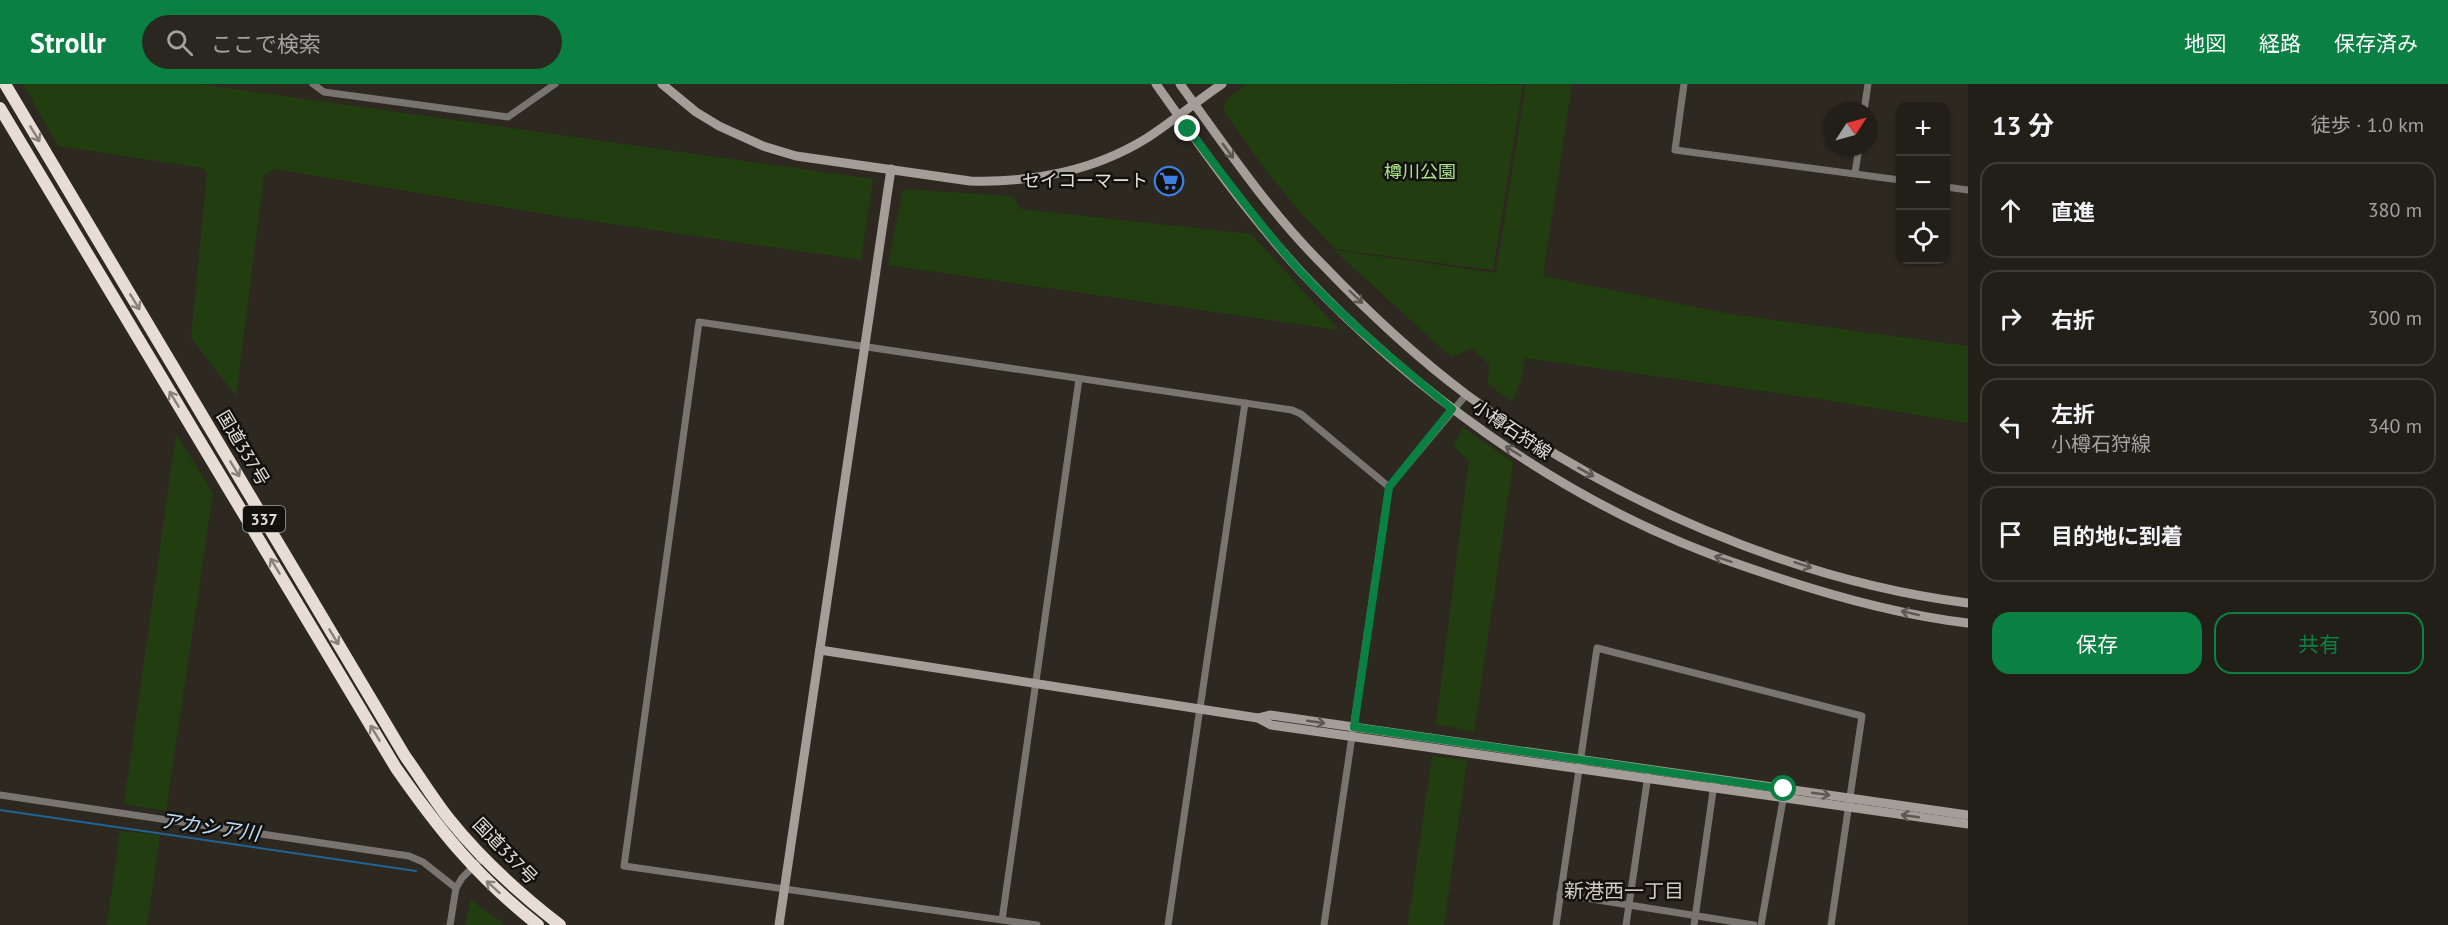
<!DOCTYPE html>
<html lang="ja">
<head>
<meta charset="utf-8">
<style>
  :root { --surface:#221e18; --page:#2a2721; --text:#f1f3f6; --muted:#a2a2a2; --line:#3f3c37; --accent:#0b8043 }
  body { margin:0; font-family:"PT Sans","Noto Sans JP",sans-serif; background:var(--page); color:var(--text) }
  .controls { position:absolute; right:18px; top:18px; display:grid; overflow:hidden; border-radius:12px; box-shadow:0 2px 4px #0004 }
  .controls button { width:54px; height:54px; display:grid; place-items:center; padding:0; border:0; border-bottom:2px solid var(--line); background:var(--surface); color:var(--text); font:30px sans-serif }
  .compass { position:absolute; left:1824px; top:18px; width:54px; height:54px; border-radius:50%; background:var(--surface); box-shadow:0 2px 4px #0004; rotate:54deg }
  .stop { position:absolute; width:18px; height:18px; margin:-14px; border:4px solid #0b8043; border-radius:50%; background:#fff }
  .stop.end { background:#0b8043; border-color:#fff; box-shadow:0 2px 6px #0008 }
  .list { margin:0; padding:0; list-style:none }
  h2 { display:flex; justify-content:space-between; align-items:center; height:78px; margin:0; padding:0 24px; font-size:26px }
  h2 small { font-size:20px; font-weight:400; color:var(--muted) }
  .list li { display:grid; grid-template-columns:39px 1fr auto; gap:18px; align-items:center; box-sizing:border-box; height:96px; margin:0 12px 12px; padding:0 12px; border:2px solid var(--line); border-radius:18px }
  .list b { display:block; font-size:22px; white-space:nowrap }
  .list p { margin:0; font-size:20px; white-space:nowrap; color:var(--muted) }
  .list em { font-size:20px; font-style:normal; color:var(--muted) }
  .actions { display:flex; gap:12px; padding:18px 24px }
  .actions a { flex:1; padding:14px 0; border:2px solid var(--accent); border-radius:18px; text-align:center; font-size:21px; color:var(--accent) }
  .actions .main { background:var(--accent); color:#fff }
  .icon { flex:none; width:33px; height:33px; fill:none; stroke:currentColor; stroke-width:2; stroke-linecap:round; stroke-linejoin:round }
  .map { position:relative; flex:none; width:1968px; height:841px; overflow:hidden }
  header { display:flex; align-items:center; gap:36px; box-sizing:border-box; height:84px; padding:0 30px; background:var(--accent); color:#fff }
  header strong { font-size:28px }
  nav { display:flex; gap:33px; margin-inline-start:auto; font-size:21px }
  .search { width:420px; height:54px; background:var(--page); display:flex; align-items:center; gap:15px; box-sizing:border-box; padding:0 21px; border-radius:33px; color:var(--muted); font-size:22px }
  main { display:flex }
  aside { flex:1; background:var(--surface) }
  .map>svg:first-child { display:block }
</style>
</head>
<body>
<header>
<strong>Strollr</strong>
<div class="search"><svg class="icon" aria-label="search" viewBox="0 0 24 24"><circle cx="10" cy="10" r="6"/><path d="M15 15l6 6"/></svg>ここで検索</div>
<nav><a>地図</a><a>経路</a><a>保存済み</a></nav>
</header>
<main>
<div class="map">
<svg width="1968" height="841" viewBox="0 0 1968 841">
  <rect width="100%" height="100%" fill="#2d2820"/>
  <g fill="#223e11">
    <polygon points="23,0 199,0 873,95 861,176 551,131 274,85 264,92 236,312 191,254 207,90 203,84 58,62"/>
    <polygon points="1248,0 1523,1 1493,186 1335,165 1300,128 1267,88 1224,27 1225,16"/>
    <polygon points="1526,0 1572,0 1543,192 1730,230 1968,262 1968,339 1812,314 1525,274 1521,296 1512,318 1488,300 1489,280 1472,264 1451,273 1334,166 1496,189"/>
    <polygon points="903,105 1012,112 1020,125 1251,150 1339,246 888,181"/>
    <polygon points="1463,344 1513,378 1474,648 1436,640 1469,377 1453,362"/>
    <polygon points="176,350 213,409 166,727 124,720"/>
    <polygon points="1432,672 1467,676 1444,841 1408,841"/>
    <polygon points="120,747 160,751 147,841 107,841"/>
    <polygon points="471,816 505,841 465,841"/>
  </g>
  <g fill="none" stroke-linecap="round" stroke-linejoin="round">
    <polyline stroke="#206496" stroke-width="2" points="0,726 416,787"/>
    <g stroke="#787470" stroke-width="7">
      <polyline points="313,0 324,8 508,33 555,0"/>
      <polyline points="1684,0 1675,66 1900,96"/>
      <polyline points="1864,27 1868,0"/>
      <polyline points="1855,89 1859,63"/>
      <polyline points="1946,103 1968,106"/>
      <polyline points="0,711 409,772 423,778 456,804"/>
      <polyline points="1560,810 1754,841"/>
      <polyline points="1002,836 1079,295"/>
      <polyline points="450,841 456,804 462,794 483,773"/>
      <polyline points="1037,841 624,782 699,238 1292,326 1301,330 1389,403"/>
      <polyline points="1168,841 1245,319"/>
      <polyline points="1324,841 1389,403 1466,311"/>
      <polyline points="1556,841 1597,564 1862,632 1831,841"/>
      <polyline points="1626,841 1648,691"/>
      <polyline points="1694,841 1714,700"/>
      <polyline points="1761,841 1784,710"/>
    </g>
    <g stroke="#a59e98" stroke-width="9">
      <path d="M 662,0 L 696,28 L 719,42 L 763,62 L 796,72 L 970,97 C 1031,99 1094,87 1147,54 C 1173,37 1197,17 1222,0"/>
      <path d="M 1156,0 C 1201,64 1248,130 1301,188 C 1412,306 1554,410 1705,468 C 1725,476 1746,483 1767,490 C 1832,512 1900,531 1968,539"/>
      <path d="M 1180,0 C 1225,62 1268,126 1322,180 C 1367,227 1416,273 1467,311 C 1608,416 1794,497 1968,519"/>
      <polyline points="820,566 1258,634 1271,641 1968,740"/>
      <polyline points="1258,634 1270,631 1968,731"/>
      <polyline points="779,841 891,85"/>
    </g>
    <g stroke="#e7ddd4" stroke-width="12">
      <path d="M 5,0 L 405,672 C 420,693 434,716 450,736 C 482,776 520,810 560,841"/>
      <path d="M 0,24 L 396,684 C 440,747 477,793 538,841"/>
    </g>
  </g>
  <defs><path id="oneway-shaft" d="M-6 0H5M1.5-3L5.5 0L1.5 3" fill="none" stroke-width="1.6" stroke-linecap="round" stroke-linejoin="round" transform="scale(1.5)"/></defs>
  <g stroke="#88817a">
    <use href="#oneway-shaft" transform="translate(35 50) rotate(59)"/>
    <use href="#oneway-shaft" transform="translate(135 218) rotate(59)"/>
    <use href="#oneway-shaft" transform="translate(174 315) rotate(-121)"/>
    <use href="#oneway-shaft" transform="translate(235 385) rotate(59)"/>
    <use href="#oneway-shaft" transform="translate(275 482) rotate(-121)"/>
    <use href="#oneway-shaft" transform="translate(334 553) rotate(59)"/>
    <use href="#oneway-shaft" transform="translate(375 649) rotate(-121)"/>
    <use href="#oneway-shaft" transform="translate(493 803) rotate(-138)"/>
  </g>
  <g stroke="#5c5852">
    <use href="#oneway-shaft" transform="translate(1228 67) rotate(54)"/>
    <use href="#oneway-shaft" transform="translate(1356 213) rotate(44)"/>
    <use href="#oneway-shaft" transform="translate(1513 367) rotate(-148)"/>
    <use href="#oneway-shaft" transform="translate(1586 388) rotate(29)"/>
    <use href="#oneway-shaft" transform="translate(1723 475) rotate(-161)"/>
    <use href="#oneway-shaft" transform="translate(1803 481) rotate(18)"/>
    <use href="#oneway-shaft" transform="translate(1910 529) rotate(-167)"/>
    <use href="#oneway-shaft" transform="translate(1316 638) rotate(8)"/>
    <use href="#oneway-shaft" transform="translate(1821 710) rotate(8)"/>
    <use href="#oneway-shaft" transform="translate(1910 732) rotate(-172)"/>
  </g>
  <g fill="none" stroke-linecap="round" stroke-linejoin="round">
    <path stroke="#0b8043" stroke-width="8" d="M 1188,45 C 1224,92 1259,141 1299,186 C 1346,237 1399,281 1452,325 L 1389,403 L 1354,643 L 1784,705"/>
  </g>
  <defs>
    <g id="supermarket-ring" transform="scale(1.5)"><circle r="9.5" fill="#13110d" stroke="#3f7fe0" stroke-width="1.5"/><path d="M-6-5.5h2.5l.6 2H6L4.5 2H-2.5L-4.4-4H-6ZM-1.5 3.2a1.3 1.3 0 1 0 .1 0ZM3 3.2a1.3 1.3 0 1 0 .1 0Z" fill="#3f7fe0"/></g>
  </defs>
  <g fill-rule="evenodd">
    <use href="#supermarket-ring" x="1169" y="97"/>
  </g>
  <g text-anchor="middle" stroke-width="5" stroke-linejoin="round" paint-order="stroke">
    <rect fill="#13110d" stroke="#a5a19c" stroke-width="1.5" x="243" y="422" width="42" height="26" rx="4.5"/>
    <g font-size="16" font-weight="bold" fill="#e3dfda">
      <text x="264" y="441">337</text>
    </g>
    <g font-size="18" fill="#a8e48a" stroke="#13110d">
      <text x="1420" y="94">樽川公園</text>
    </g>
    <g font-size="18" fill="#e3dfda" stroke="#13110d" text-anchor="end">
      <text x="1148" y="103">セイコーマート</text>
    </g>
    <g font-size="18" fill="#e3dfda" stroke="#13110d">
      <text transform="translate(1512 346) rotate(34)" y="6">小樽石狩線</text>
      <text transform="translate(243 364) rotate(59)" y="6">国道337号</text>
      <text transform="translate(505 767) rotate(46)" y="6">国道337号</text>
    </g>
    <g font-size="20" font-style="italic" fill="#bfe1fe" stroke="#13110d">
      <text transform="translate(210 743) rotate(8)" y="7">アカシア川</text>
    </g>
    <g font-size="20" fill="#d2cbc0" stroke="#13110d">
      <text x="1624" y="814">新港西一丁目</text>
    </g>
  </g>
</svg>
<div class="controls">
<button>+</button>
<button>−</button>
<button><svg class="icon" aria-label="locate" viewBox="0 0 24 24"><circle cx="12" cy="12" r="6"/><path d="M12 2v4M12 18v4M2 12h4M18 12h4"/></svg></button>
</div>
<svg class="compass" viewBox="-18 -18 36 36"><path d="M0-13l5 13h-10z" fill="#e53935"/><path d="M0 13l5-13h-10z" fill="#a2a2a2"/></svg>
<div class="stop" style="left:1784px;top:705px"></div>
<div class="stop end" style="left:1188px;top:45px"></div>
</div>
<aside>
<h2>13 分<small>徒歩 · 1.0 km</small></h2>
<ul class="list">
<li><svg class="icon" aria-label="ahead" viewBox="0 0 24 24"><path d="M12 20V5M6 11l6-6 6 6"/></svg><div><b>直進</b></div><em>380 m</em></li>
<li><svg class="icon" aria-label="right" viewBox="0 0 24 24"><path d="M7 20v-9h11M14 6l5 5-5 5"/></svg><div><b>右折</b></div><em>300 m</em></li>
<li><svg class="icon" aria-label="left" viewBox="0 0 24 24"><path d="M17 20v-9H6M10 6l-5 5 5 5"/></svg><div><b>左折</b><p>小樽石狩線</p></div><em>340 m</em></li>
<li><svg class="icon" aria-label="arrive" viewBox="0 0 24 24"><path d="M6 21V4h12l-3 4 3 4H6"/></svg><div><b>目的地に到着</b></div></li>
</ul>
<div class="actions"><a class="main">保存</a><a>共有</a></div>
</aside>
</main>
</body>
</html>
